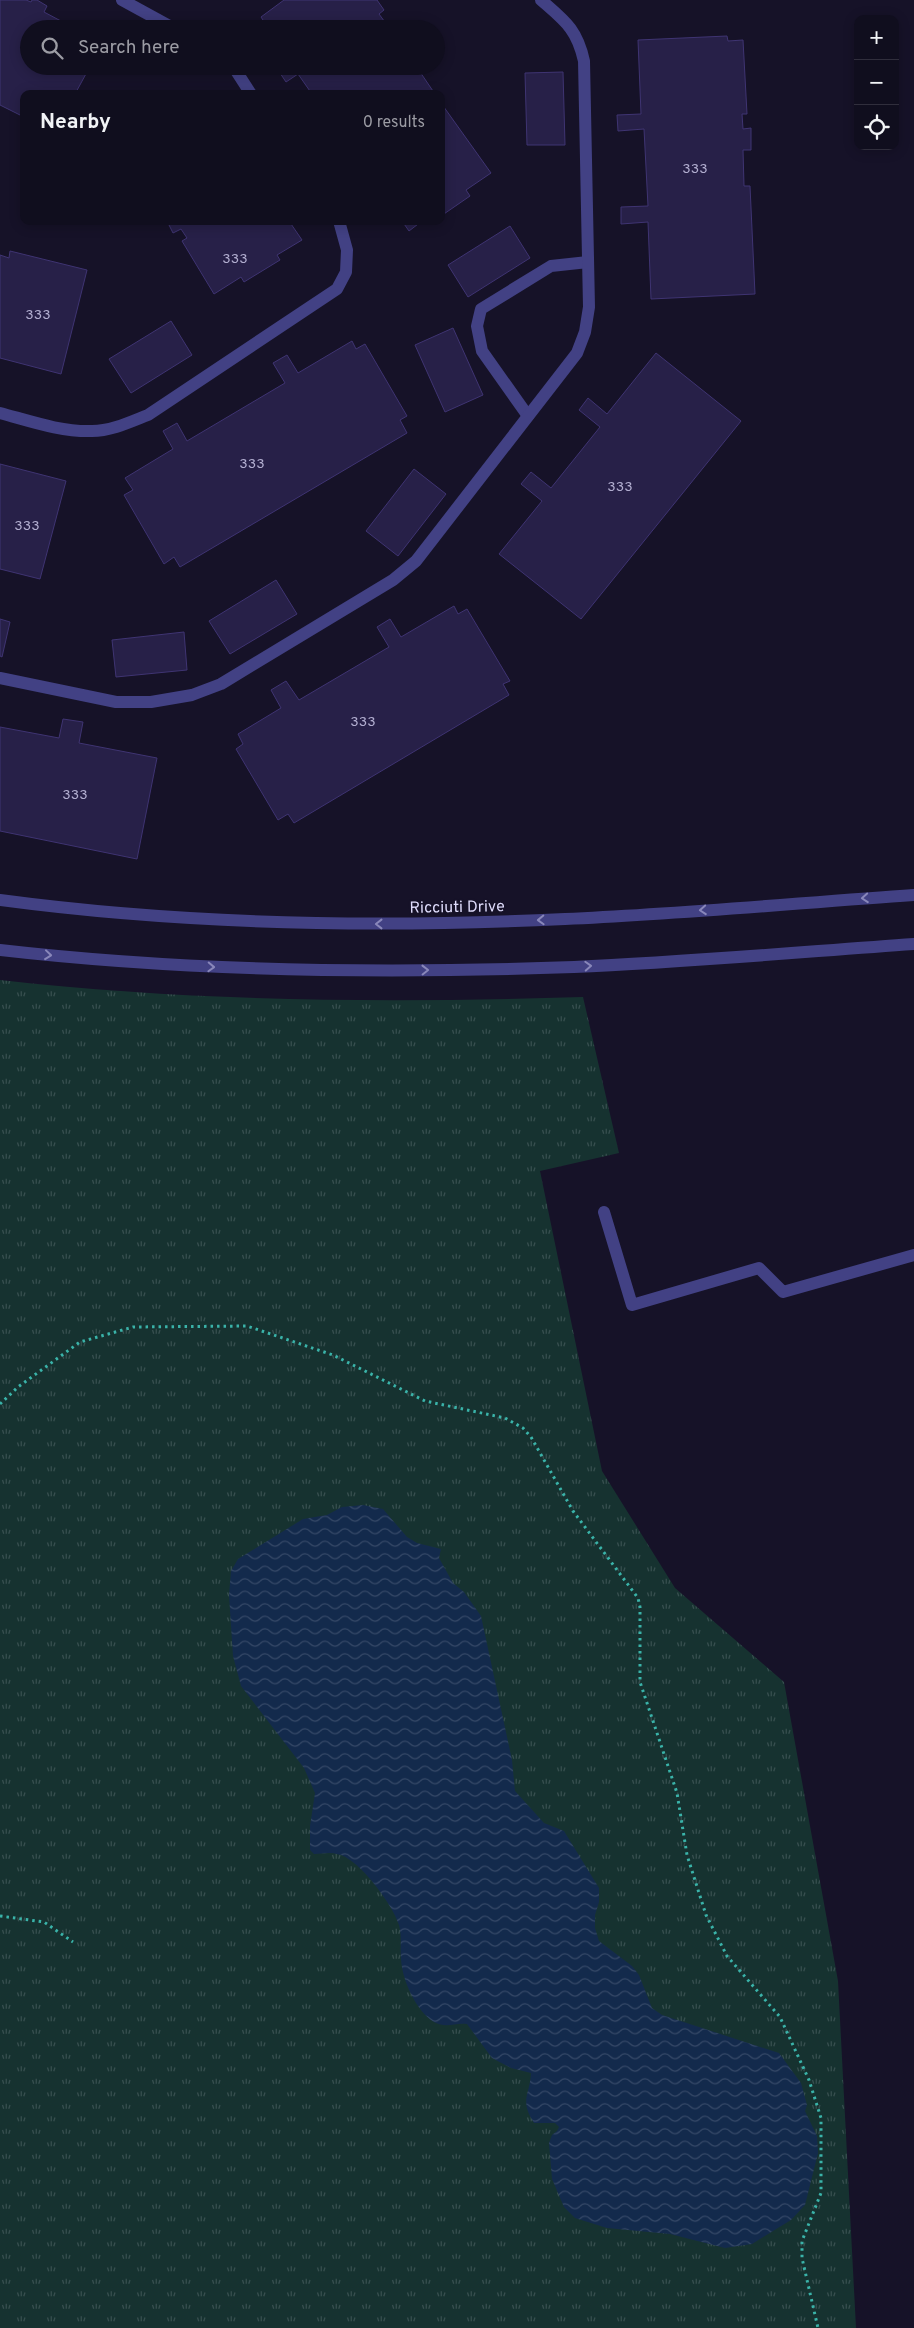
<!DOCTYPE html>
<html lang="en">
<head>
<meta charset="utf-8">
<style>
  :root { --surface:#100e1e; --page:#191727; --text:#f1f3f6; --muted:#9c9ca4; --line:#302e3c }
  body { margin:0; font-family:Overpass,sans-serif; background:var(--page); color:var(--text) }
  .controls { position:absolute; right:15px; top:15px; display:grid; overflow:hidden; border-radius:10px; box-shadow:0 2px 12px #0003 }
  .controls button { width:45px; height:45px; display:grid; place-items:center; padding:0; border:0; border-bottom:1px solid var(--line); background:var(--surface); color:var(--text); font:25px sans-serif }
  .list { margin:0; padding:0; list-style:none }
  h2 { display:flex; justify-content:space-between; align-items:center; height:65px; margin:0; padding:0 20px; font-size:21px }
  h2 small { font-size:16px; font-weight:400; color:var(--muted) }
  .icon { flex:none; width:28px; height:28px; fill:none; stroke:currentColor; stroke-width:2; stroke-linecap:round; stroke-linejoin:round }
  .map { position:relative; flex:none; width:914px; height:2328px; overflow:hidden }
  .search { position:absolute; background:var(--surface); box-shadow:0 2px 12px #0003; left:20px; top:20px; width:425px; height:55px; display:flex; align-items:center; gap:12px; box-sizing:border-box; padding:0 18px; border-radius:28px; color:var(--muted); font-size:19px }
  .panel { position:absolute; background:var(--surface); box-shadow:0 2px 12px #0003; left:20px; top:90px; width:425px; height:135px; border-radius:10px }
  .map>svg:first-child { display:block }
</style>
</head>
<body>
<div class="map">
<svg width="914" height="2328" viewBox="0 0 914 2328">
  <defs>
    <pattern id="grass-tufts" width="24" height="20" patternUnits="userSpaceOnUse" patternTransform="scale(1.25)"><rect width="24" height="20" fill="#163230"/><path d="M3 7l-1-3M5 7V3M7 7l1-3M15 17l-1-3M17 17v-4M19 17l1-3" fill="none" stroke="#374f4f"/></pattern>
    <pattern id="water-waves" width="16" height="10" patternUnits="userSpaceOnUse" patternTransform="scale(1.25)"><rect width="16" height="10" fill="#132a4c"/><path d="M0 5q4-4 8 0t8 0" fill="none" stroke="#354867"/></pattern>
  </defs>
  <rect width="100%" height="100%" fill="#161228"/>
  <path fill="url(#grass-tufts)" d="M 0,980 C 194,1002 388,1003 583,997 L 619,1153 L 540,1171 L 602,1471 L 675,1588 L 784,1682 L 838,1981 L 856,2328 L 0,2328 Z"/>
  <path fill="url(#water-waves)" d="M 363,1505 L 383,1509 L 407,1537 L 417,1543 L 441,1549 L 439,1558 L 453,1583 L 464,1592 L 481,1616 L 512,1760 L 515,1791 L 544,1823 L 564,1831 L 599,1888 L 599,1902 L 595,1915 L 595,1928 L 599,1941 L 632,1966 L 639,1975 L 652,2008 L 662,2015 L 779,2053 L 801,2083 L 807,2105 L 805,2111 L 817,2136 L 818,2153 L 805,2205 L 791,2220 L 752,2244 L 725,2248 L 670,2234 L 607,2228 L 575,2218 L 564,2207 L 552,2179 L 549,2143 L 552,2135 L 557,2131 L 559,2127 L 555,2123 L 534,2123 C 519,2100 530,2095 531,2073 L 511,2068 L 492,2058 L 467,2024 C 455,2022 447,2029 434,2022 C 416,2011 402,1980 401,1959 C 400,1947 402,1936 399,1925 C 393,1905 358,1857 337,1854 C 330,1852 322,1854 314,1854 L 310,1850 L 310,1826 L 315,1793 L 304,1768 L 241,1686 L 233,1656 L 229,1595 L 231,1571 L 238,1559 L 303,1519 L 327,1515 L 342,1507 Z"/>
  <g fill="#272048" stroke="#3f3472">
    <polygon points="0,0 26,0 31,2 32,0 37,0 47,6 44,12 76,29 29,29 29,66 83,66 82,69 87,72 75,94 24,94 24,117 0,105"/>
    <polygon points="284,0 377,0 384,10 379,14 390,29 269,29 261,17"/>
    <polygon points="727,36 728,41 743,40 747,114 742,114 743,129 751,128 751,150 743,150 744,186 750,186 755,294 651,299 648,222 621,224 621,207 648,206 644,129 618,131 617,115 641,114 638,40"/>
    <polygon points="289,66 416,66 435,94 312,94 298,74 286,82 280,73"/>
    <polygon points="563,72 565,145 527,145 525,73"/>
    <polygon points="441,103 491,173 466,190 470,196 441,216"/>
    <polygon points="167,221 289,221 302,240 277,255 280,260 244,282 241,277 214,294 182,241 187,238 181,229 173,233"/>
    <polygon points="402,221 422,221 409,231"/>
    <polygon points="510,226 530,258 468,297 448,265"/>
    <polygon points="10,251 87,270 61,374 0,358 0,255 9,258"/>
    <polygon points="171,321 192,355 131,393 109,359"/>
    <polygon points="453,328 483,395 445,412 415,345"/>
    <polygon points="352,341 356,349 365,344 407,416 400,420 407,433 180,567 174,557 164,564 124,495 133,490 125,478 173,449 163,431 177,423 187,441 285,383 273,363 287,355 298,373"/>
    <polygon points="656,353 741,421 581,619 499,554 542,501 521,484 531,472 551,488 600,427 579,410 588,398 607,414"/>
    <polygon points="0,464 66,481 40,579 0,569"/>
    <polygon points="414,469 446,494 398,556 366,531"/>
    <polygon points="276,580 297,614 230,654 209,621"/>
    <polygon points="454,606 458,614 467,609 510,681 503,684 509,695 294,823 288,814 278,820 236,749 243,744 238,734 281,708 271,690 286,681 299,700 389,647 377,627 390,619 401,637"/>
    <polygon points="0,619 10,622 2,657 0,656"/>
    <polygon points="184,632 187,670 116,677 112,640"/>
    <polygon points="63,719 83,722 79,743 157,758 137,859 0,831 0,727 59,738"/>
  </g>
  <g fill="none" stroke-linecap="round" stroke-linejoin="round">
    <g stroke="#3ab3a9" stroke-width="3" stroke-dasharray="2.5 4" stroke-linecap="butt">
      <polyline points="0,1404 18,1387 80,1342 133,1327 247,1326 333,1355 425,1401 505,1418 523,1428 531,1437 573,1511 638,1598 640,1607 640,1682 677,1793 687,1855 706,1915 727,1956 780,2017 809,2080 821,2118 821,2193 802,2241 802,2258 818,2328"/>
      <polyline points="0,1916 44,1922 73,1942"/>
    </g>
    <g stroke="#424184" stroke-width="12">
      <polyline points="122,0 175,29"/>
      <polyline points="233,66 251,94"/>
      <path d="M 0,413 C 30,421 61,432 92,431 C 111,431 130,422 148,415 L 337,289 L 346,272 L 347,250 L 339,221"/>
      <polyline points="528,416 482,351 477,326 481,309 551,266 588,262"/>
      <path d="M 0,678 L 116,702 L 151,702 L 192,695 L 221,684 L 393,580 L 416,561 L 577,353 L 585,332 L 589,307 L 584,61 C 577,29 565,21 541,0"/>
      <polyline points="604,1212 632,1305 759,1268 783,1292 914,1255"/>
    </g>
    <g stroke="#424184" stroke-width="12">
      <path d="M 0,900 C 187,925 376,928 565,919 C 681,914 798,903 914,895"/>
      <path d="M 0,950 C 191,972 383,974 574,967 C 688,962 801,952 914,944"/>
    </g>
  </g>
  <defs><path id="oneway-chevron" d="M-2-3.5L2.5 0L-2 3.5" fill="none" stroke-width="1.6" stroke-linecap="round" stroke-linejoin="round" transform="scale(1.25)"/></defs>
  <g stroke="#8987ba">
    <use href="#oneway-chevron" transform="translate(865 898) rotate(176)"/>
    <use href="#oneway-chevron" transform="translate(703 910) rotate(176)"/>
    <use href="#oneway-chevron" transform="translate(541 920) rotate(178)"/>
    <use href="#oneway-chevron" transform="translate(379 924) rotate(180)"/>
    <use href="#oneway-chevron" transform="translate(48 955) rotate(6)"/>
    <use href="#oneway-chevron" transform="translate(588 966) rotate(-3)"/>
    <use href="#oneway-chevron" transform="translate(211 967) rotate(2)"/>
    <use href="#oneway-chevron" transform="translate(425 970) rotate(-1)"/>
  </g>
  <g text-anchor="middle" stroke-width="4" stroke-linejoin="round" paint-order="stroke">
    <g font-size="14" fill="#b1adcf">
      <text x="695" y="173">333</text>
      <text x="235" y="263">333</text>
      <text x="38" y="319">333</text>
      <text x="252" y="468">333</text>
      <text x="620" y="491">333</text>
      <text x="27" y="530">333</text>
      <text x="363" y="726">333</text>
      <text x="75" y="799">333</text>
    </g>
    <g font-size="16" fill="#dfdcfc" stroke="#161228">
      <text transform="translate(457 906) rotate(-1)" y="6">Ricciuti Drive</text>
    </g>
  </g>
</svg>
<div class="controls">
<button>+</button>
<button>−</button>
<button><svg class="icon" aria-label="locate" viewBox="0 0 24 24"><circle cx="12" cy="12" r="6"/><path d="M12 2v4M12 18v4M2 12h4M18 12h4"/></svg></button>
</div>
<div class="search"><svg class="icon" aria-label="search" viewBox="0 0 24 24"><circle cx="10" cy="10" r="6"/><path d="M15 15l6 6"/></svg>Search here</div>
<section class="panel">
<h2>Nearby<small>0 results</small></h2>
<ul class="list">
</ul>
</section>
</div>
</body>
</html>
